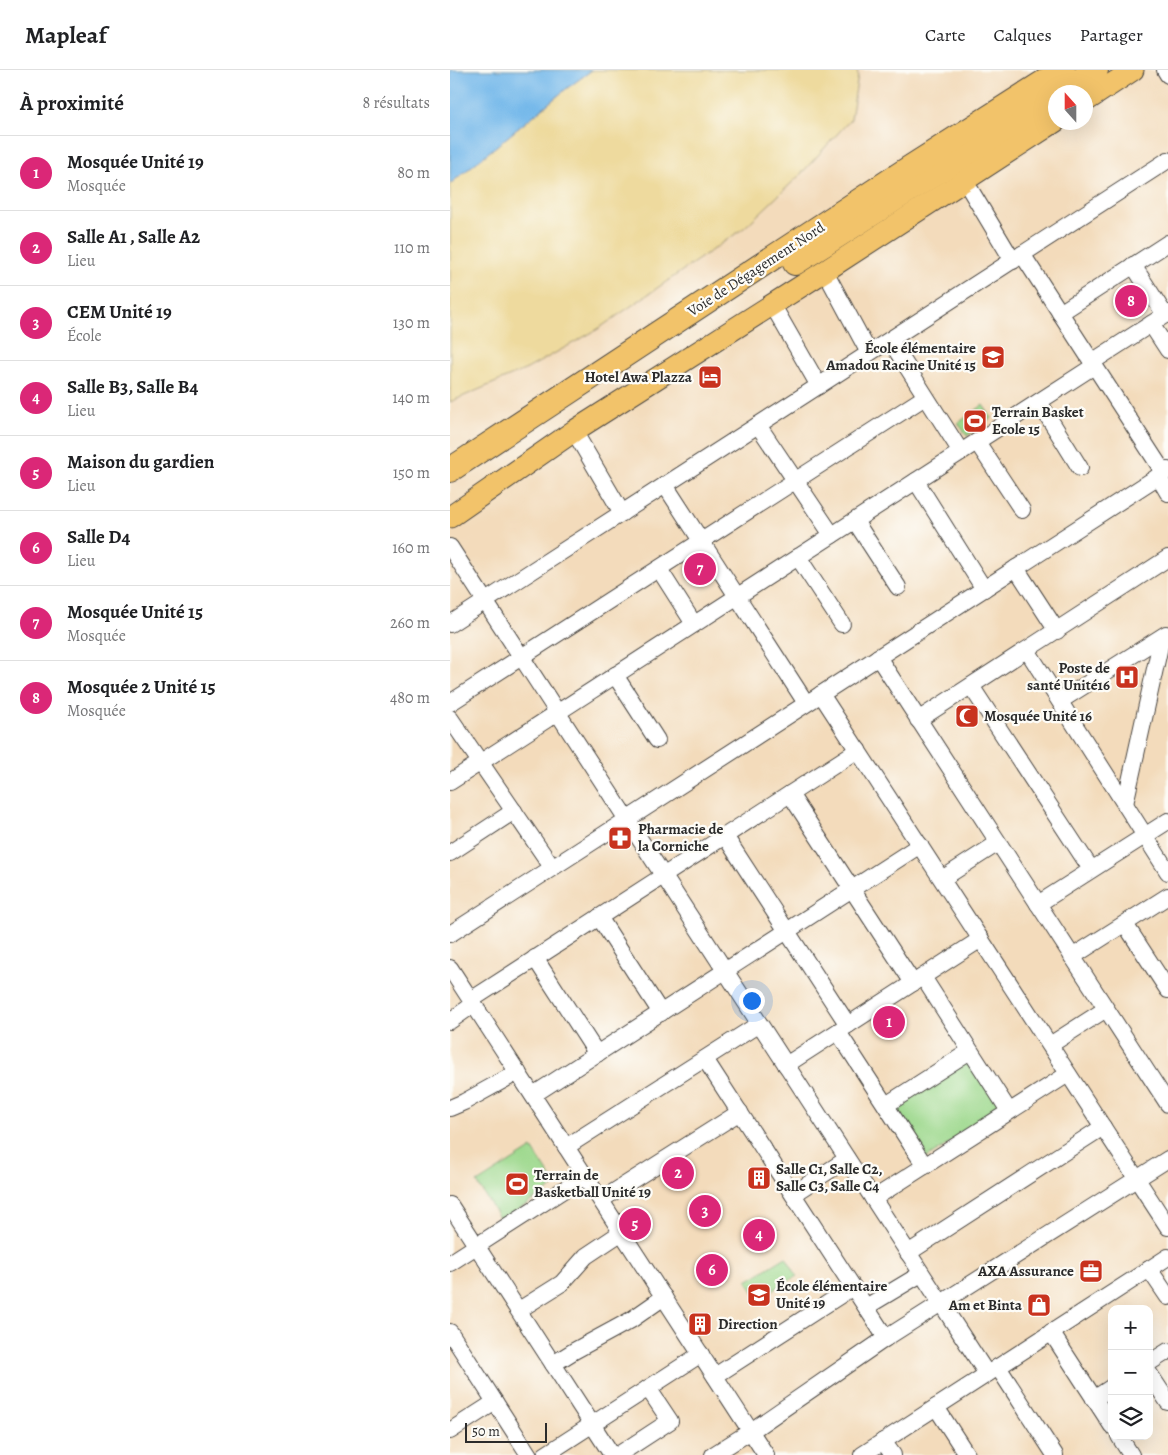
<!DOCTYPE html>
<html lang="fr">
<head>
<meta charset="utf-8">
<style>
  :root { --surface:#fff; --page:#f2f2f2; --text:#202124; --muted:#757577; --line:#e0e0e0; --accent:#db2777 }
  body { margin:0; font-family:Alegreya,serif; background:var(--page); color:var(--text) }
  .controls { position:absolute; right:15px; bottom:15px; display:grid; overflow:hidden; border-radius:10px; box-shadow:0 5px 20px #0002 }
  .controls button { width:45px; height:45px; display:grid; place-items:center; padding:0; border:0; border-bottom:1px solid var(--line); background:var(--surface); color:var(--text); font:25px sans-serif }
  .compass { position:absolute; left:598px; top:15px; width:45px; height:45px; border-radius:50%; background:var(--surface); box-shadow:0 5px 20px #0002; rotate:339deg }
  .scale { position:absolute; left:15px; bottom:12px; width:82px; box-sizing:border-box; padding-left:5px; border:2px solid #2b2b2b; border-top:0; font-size:14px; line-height:18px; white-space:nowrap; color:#2b2b2b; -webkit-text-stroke:4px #fdfcf7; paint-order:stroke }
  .you { position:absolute; left:301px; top:930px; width:18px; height:18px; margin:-12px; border:4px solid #fff; border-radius:50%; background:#1a73e8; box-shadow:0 0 0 8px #1a73e833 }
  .badge { display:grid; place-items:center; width:32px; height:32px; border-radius:50%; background:var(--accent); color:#fff; font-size:16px; font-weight:700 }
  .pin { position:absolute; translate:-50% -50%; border:2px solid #fff; box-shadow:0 1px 5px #0006 }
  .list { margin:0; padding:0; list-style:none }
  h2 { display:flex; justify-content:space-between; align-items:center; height:65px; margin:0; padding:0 20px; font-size:21px }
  h2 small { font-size:16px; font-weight:400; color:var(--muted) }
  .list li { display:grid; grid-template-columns:32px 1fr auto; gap:15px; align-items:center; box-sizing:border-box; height:75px; padding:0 20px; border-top:1px solid var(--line) }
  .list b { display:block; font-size:19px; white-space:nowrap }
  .list p { margin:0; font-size:16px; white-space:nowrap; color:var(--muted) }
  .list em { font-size:16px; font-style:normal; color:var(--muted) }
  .icon { flex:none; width:28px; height:28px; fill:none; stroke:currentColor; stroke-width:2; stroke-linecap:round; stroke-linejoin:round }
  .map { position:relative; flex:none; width:718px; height:1385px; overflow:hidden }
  header { display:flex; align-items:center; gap:30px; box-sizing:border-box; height:70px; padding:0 25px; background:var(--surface); border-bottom:1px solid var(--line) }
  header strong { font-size:24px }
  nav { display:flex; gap:28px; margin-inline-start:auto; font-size:18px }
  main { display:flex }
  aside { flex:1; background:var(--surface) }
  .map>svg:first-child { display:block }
</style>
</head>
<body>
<header>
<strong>Mapleaf</strong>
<nav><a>Carte</a><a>Calques</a><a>Partager</a></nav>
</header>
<main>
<aside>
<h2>À proximité<small>8 résultats</small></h2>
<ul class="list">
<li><span class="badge">1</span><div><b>Mosquée Unité 19</b><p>Mosquée</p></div><em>80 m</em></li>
<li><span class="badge">2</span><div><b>Salle A1 , Salle A2</b><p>Lieu</p></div><em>110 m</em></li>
<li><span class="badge">3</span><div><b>CEM Unité 19</b><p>École</p></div><em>130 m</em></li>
<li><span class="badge">4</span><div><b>Salle B3, Salle B4</b><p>Lieu</p></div><em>140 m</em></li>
<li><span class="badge">5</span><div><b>Maison du gardien</b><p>Lieu</p></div><em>150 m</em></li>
<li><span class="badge">6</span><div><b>Salle D4</b><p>Lieu</p></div><em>160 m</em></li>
<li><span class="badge">7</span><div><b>Mosquée Unité 15</b><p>Mosquée</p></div><em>260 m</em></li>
<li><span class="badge">8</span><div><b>Mosquée 2 Unité 15</b><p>Mosquée</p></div><em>480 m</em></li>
</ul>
</aside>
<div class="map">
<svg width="718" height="1385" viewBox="0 0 718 1385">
  <rect width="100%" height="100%" fill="#fdfcf7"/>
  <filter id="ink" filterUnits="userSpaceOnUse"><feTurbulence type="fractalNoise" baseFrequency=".02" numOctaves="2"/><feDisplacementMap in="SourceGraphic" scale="10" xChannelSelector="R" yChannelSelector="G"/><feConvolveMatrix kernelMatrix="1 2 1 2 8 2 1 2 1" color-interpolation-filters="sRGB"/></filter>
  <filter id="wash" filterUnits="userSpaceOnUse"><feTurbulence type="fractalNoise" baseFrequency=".0096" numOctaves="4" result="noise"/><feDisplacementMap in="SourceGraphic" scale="20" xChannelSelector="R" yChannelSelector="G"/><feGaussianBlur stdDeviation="1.12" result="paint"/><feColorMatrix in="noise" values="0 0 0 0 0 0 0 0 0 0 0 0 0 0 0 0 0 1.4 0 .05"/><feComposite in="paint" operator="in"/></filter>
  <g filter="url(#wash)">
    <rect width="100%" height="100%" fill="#f3dbbb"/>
    <g fill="#9cd88c" stroke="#64825c">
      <polygon points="533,335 542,348 517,366 508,353"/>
      <polygon points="520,985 554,1039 475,1089 441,1036"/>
      <polygon points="82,1078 106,1115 51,1151 27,1113"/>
      <polygon points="336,1187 347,1206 307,1229 297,1211"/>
    </g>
    <polygon fill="#eeda9e" stroke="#8c8264" points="142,0 407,0 408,5 401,49 350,105 294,158 148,259 77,299 0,332 0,114 116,19"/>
    <polygon fill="#73b8ea" stroke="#4f728a" points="0,0 142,0 116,19 0,114"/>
  </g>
  <g filter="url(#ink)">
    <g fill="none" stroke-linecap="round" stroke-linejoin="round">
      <g stroke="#494541" stroke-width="18">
        <g id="minor">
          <polyline points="715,0 718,5"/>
          <polyline points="515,111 563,191"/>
          <polyline points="572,184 714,403"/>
          <polyline points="683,195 715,245"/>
          <polyline points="375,201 419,283"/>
          <polyline points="322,234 369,316"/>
          <polyline points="610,243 718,173"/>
          <polyline points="701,254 718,280"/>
          <polyline points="440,270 511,382"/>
          <polyline points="642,292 718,243"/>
          <polyline points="589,332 630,398"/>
          <polyline points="308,355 382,465"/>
          <polyline points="124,361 172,443"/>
          <polyline points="527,372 572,440"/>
          <polyline points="708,406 718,423"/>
          <polyline points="466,411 534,519"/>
          <polyline points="215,415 356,633"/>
          <polyline points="405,451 448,517"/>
          <polyline points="0,477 537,1304"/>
          <polyline points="348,487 392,554"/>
          <polyline points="566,498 607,561"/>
          <polyline points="209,499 244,554"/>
          <polyline points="0,554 718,90"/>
          <polyline points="577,580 718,802"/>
          <polyline points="428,587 718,1034"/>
          <polyline points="165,605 207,670"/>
          <polyline points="521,616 641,799"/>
          <polyline points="371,624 718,1157"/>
          <polyline points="610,631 716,564"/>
          <polyline points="0,633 475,327"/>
          <polyline points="0,648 102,797"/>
          <polyline points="468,650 718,488"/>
          <polyline points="0,712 644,296"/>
          <polyline points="340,724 463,913"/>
          <polyline points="675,734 712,567"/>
          <polyline points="275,766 398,955"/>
          <polyline points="0,783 64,741"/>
          <polyline points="492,809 548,773"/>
          <polyline points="588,834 718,751"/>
          <polyline points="149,847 211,943"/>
          <polyline points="675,854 718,920"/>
          <polyline points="0,864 718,400"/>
          <polyline points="622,887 718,826"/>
          <polyline points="85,888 147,984"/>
          <polyline points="0,898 316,1385"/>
          <polyline points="473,907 559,1041"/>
          <polyline points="21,930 408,680"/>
          <polyline points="0,951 24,934"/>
          <polyline points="388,962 475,1096"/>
          <polyline points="600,975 656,939"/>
          <polyline points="255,989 436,1268"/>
          <polyline points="336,995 531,869"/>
          <polyline points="83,1025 470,775"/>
          <polyline points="436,1035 520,981"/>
          <polyline points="0,1038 14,1032 68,1002"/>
          <polyline points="116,1077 309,954"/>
          <polyline points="343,1124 397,1089"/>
          <polyline points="423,1129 618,1004"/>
          <polyline points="151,1130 290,1042"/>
          <polyline points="0,1135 162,1385"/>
          <polyline points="458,1183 653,1057"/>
          <polyline points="0,1193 135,1106"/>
          <polyline points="699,1199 718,1227"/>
          <polyline points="416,1237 471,1204"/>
          <polyline points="69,1240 112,1213 136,1186 172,1162"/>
          <polyline points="0,1262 79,1385"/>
          <polyline points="601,1262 662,1356"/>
          <polyline points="699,1293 718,1281"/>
          <polyline points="103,1294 124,1281 181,1250 214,1227"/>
          <polyline points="548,1297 605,1385"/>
          <polyline points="699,1303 718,1332"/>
          <polyline points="265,1306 403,1217"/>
          <polyline points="644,1329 662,1317"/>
          <polyline points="486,1337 517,1385"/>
          <polyline points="0,1361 45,1332"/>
          <polyline points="669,1366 681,1385"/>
          <polyline points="433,1371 443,1385"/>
          <polyline points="95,1385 251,1284"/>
          <polyline points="168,1385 220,1351 198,1318"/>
          <polyline points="263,1385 301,1361 436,1268 718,1089"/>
          <polyline points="412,1385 718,1187"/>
        </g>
      </g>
      <g stroke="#494541" stroke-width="23">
        <g id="major">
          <polyline points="636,31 683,0"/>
          <polyline points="0,447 124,361 375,201 606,51"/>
        </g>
      </g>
      <g stroke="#494541" stroke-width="26">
        <g id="highway">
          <polyline points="610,22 646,0"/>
          <polyline points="345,193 606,26"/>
          <polyline points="0,400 453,102 613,0"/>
        </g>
      </g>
      <use href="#minor" stroke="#fff" stroke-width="16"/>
      <use href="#major" stroke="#f2c36a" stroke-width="21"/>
      <use href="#highway" stroke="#f2c36a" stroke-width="24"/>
    </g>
  </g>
  <defs>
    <g id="school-square" transform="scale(1.25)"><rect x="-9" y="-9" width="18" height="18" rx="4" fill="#c8321e" stroke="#fdfcf7"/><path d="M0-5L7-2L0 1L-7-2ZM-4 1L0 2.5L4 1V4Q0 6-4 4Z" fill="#fff"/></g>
    <g id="hotel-square" transform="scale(1.25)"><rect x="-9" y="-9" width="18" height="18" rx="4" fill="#c8321e" stroke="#fdfcf7"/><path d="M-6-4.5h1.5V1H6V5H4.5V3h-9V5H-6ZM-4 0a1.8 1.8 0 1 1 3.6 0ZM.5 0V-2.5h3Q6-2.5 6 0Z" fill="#fff"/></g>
    <g id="stadium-square" transform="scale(1.25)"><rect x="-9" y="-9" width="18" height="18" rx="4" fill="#c8321e" stroke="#fdfcf7"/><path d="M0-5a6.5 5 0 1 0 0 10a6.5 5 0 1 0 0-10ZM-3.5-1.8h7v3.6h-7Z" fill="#fff"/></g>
    <g id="hospital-square" transform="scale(1.25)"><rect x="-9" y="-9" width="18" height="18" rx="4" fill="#c8321e" stroke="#fdfcf7"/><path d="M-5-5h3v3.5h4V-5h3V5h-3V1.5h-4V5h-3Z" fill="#fff"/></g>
    <g id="mosque-square" transform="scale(1.25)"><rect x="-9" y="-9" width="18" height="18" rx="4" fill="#c8321e" stroke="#fdfcf7"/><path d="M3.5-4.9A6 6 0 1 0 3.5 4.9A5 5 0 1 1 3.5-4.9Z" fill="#fff"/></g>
    <g id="pharmacy-square" transform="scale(1.25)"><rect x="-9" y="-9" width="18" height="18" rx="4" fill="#c8321e" stroke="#fdfcf7"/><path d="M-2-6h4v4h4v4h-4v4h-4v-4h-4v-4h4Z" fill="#fff"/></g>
    <g id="building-square" transform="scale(1.25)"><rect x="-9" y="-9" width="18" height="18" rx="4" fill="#c8321e" stroke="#fdfcf7"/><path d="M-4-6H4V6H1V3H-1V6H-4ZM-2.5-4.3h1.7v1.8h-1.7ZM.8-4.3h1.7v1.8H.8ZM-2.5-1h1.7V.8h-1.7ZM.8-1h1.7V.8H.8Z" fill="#fff"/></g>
    <g id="office-square" transform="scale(1.25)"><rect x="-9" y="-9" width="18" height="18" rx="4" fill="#c8321e" stroke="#fdfcf7"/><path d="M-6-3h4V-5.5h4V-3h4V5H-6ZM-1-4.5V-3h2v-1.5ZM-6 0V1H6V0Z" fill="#fff"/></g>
    <g id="shop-square" transform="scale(1.25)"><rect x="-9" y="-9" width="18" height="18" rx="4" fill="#c8321e" stroke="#fdfcf7"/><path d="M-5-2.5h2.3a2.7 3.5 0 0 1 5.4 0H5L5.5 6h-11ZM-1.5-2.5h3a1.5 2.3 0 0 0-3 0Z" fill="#fff"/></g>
  </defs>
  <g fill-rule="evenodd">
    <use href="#school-square" x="543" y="287"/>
    <use href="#hotel-square" x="260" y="307"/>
    <use href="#stadium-square" x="525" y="351"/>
    <use href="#hospital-square" x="677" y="607"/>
    <use href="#mosque-square" x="517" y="646"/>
    <use href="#pharmacy-square" x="170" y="768"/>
    <use href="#building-square" x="309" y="1108"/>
    <use href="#stadium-square" x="67" y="1114"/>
    <use href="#office-square" x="641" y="1201"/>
    <use href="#school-square" x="309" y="1225"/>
    <use href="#shop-square" x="589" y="1235"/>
    <use href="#building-square" x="250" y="1254"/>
  </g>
  <g text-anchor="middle" stroke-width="4.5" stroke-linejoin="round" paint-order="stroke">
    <g font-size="15" fill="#2b2b2b" stroke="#fdfcf7">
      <text transform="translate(306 199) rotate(-33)" y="5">Voie de Dégagement Nord</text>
    </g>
    <g font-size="15" font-weight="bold" fill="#2b2b2b" stroke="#fdfcf7" text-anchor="start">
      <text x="526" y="283" text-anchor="end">École élémentaire<tspan x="526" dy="17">Amadou Racine Unité 15</tspan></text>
      <text x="242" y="312" text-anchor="end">Hotel Awa Plazza</text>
      <text x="542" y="347">Terrain Basket<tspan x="542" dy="17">Ecole 15</tspan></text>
      <text x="660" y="603" text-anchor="end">Poste de<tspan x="660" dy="17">santé Unité16</tspan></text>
      <text x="534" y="651">Mosquée Unité 16</text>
      <text x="188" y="764">Pharmacie de<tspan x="188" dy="17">la Corniche</tspan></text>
      <text x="326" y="1104">Salle C1, Salle C2,<tspan x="326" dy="17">Salle C3, Salle C4</tspan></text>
      <text x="84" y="1110">Terrain de<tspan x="84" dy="17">Basketball Unité 19</tspan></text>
      <text x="624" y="1206" text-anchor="end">AXA Assurance</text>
      <text x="326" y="1221">École élémentaire<tspan x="326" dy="17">Unité 19</tspan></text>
      <text x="572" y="1240" text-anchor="end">Am et Binta</text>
      <text x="268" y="1259">Direction</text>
    </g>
  </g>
</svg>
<div class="controls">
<button>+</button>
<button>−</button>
<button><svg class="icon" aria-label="layers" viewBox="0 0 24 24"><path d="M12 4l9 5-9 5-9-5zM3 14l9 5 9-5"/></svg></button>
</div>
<svg class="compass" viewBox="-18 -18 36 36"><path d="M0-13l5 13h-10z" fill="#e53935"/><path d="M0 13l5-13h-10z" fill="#757577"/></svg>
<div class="scale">50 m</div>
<div class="you"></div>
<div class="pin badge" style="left:439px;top:952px">1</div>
<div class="pin badge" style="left:228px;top:1103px">2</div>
<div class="pin badge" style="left:255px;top:1141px">3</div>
<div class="pin badge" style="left:309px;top:1165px">4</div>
<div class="pin badge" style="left:185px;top:1154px">5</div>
<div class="pin badge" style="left:262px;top:1200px">6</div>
<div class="pin badge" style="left:250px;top:499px">7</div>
<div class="pin badge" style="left:681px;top:231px">8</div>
</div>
</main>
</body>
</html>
